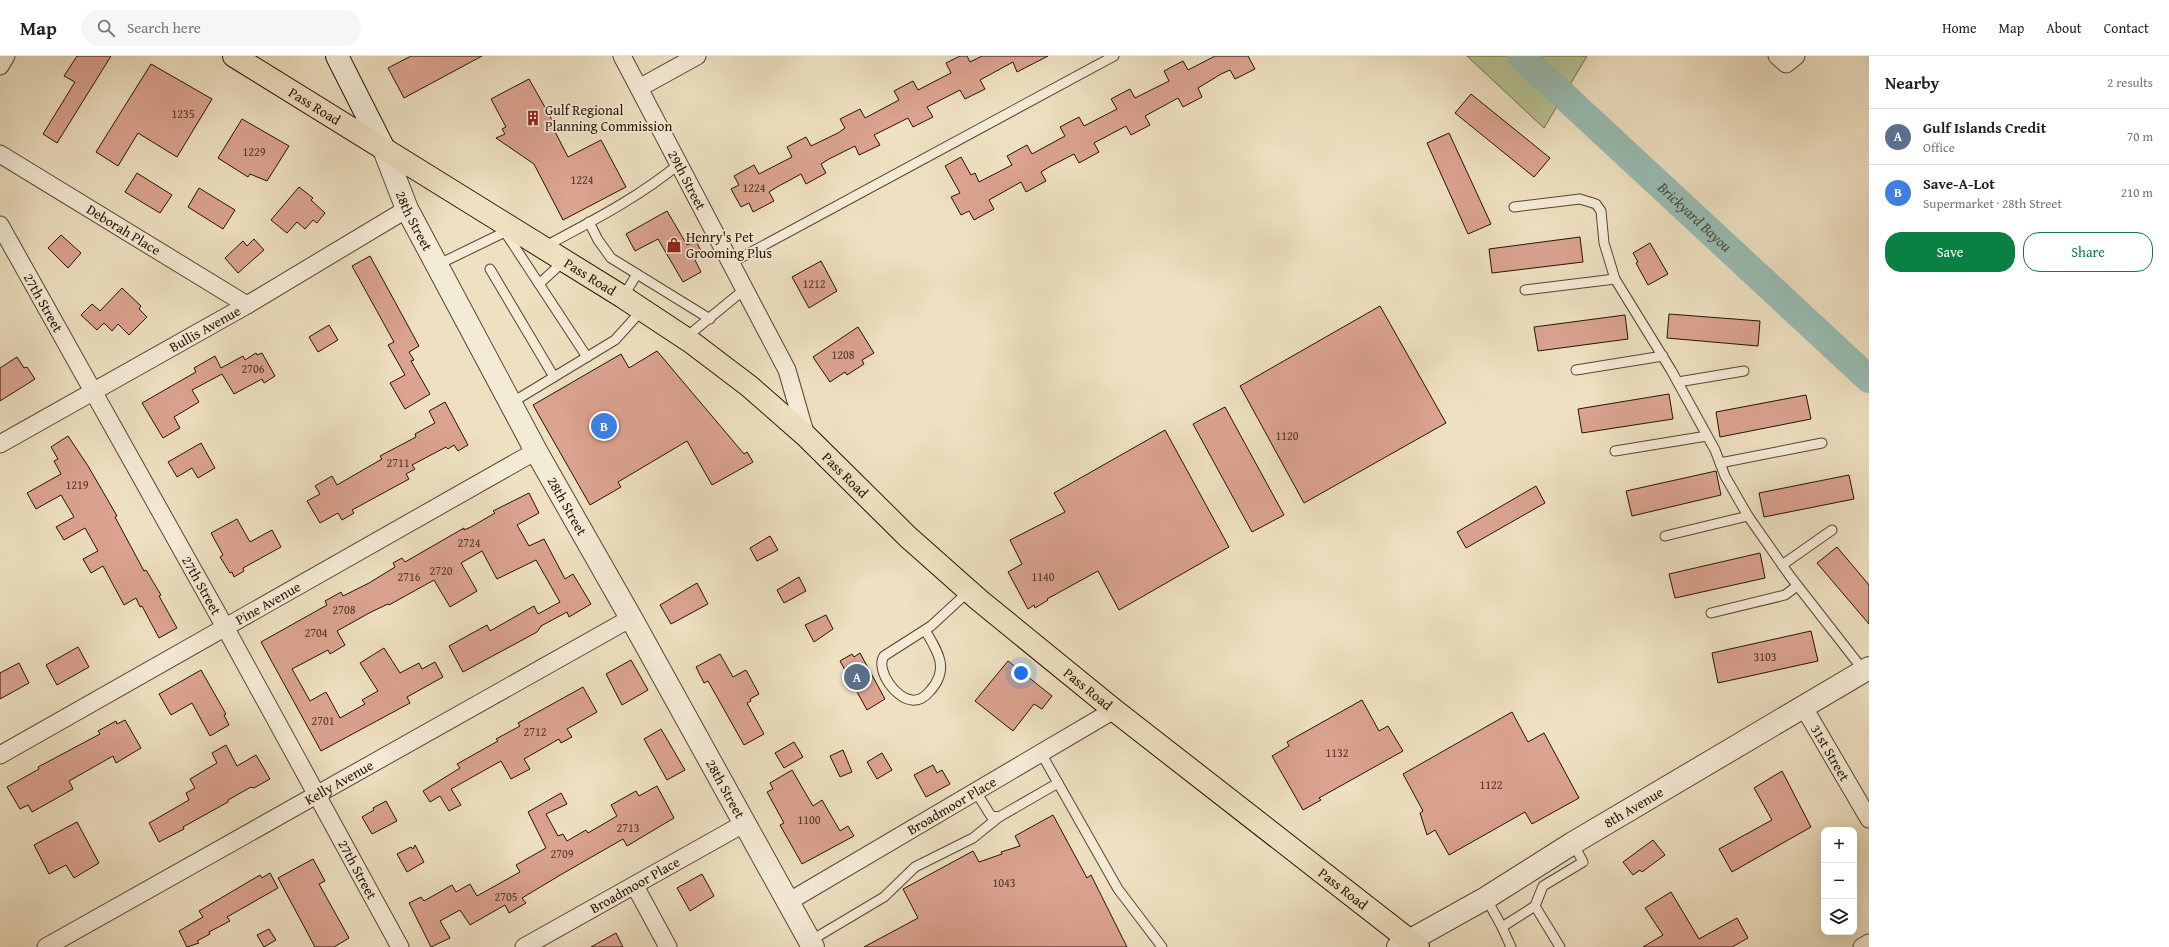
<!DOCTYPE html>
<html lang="en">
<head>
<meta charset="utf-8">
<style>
  :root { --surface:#fff; --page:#f6f6f6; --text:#222; --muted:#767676; --line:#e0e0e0; --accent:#0b8043 }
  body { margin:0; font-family:"Gentium Book Plus",serif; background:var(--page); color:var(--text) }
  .controls { position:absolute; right:12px; bottom:12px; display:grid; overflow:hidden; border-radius:8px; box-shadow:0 4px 16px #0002 }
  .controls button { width:36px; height:36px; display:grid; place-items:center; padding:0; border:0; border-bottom:1px solid var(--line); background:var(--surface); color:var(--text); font:20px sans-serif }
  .you { position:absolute; left:1021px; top:617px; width:14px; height:14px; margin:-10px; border:3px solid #fff; border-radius:50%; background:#1a73e8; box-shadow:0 0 0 6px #1a73e833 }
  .badge { display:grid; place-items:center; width:26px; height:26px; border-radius:50%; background:var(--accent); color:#fff; font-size:13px; font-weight:700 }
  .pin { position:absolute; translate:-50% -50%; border:2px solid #fff; box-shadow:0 1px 4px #0006 }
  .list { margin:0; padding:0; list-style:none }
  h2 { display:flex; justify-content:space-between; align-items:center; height:52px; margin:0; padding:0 16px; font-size:17px }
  h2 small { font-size:13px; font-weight:400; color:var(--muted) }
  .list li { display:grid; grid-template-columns:26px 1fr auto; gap:12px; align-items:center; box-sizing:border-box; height:56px; padding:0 16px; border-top:1px solid var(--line) }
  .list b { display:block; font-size:15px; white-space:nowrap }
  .list p { margin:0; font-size:13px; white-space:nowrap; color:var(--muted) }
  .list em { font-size:13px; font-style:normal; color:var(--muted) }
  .actions { display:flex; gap:8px; padding:12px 16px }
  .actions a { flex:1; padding:9px 0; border:1px solid var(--accent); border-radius:16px; text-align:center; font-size:14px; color:var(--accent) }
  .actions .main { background:var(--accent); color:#fff }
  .icon { flex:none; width:22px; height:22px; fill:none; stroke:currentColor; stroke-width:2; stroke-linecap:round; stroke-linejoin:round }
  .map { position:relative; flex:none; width:1869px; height:891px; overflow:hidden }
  header { display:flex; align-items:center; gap:24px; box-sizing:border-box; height:56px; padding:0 20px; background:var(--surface); border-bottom:1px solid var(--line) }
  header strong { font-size:19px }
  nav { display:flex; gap:22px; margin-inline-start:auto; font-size:14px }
  .search { width:280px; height:36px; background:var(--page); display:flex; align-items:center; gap:10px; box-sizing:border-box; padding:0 14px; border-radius:22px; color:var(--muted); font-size:15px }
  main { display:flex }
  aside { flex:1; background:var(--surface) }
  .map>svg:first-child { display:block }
</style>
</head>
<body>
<header>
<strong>Map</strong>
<div class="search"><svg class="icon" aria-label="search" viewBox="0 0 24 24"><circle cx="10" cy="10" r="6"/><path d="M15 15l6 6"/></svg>Search here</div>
<nav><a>Home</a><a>Map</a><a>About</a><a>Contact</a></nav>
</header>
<main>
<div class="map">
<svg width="1869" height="891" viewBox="0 0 1869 891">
  <rect width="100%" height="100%" fill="#eee0c1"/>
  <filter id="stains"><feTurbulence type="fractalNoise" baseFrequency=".005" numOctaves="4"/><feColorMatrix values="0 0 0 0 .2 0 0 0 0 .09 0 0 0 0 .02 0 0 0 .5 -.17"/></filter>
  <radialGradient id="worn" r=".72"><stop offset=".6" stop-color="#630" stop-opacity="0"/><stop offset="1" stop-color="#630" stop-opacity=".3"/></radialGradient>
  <polygon fill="#b6c394" stroke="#6d6b4a" points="1467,0 1587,0 1544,72"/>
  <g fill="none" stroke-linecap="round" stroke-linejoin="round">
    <path stroke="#99bdb3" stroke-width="28" id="s1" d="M 1521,0 L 1869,323"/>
  </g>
  <g fill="#dba390" stroke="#241300">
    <polygon points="77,0 111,0 57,87 43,78 75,26 64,20"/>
    <polygon points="411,0 482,0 404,42 388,12"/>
    <polygon points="960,0 967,0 970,6 982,0 1048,0 1017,16 1013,6 980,24 985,33 965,43 960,34 927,51 933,61 913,71 908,62 874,79 880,89 859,99 855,90 829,103 821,108 826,117 806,128 801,118 777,131 769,136 774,145 753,156 749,147 741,151 731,133 739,129 734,120 754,109 759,118 792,101 787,91 806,81 811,90 838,77 845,72 840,63 860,53 865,62 899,44 894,35 913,25 918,34 943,21 951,17 946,7"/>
    <polygon points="1215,0 1248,0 1255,13 1235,23 1230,14 1221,18 1198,32 1202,41 1183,51 1178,42 1145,60 1150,69 1131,79 1126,70 1094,87 1099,96 1079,107 1074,98 1049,111 1041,116 1046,125 1026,136 1021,126 989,144 994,153 974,164 969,155 961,159 951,141 960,137 945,110 961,101 971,119 975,117 979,126 1012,109 1007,100 1027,89 1032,98 1065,80 1060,71 1079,61 1084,70 1117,53 1111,43 1130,33 1135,42 1169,25 1164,15 1183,5 1188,14"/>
    <polygon points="151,8 212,43 177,101 138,77 118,110 96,96"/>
    <polygon points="529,23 550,60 553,67 551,68 568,101 601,84 626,131 563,164 534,108 496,82 505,78 502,73 506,71 491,43"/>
    <polygon points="1471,38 1550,102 1534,121 1455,57"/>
    <polygon points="242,63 289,90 267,125 250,118 248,121 218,102"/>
    <polygon points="1449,77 1491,168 1468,178 1427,87"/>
    <polygon points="137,117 172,139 160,157 125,136"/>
    <polygon points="299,131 313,142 311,144 325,157 317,167 313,164 305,173 297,166 287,177 271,164"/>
    <polygon points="199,132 235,154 223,173 188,151"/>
    <polygon points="667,155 687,189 696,185 703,199 695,204 701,216 683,226 658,183 635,195 626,178"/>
    <polygon points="61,179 81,197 68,212 48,192"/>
    <polygon points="1580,181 1583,206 1492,217 1489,193"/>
    <polygon points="254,183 264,194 238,217 225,202 243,185 247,190"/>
    <polygon points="1650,187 1668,218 1648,229 1636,207 1638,206 1633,197"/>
    <polygon points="370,200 419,290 409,296 414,304 411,305 430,338 405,353 390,327 405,319 388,289 394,286 352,210"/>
    <polygon points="821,205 837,235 809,252 792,221"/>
    <polygon points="122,232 141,250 139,253 147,261 129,279 118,268 112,275 104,267 97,274 81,259 92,248 100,255"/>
    <polygon points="1380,250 1446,367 1304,447 1240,330"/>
    <polygon points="1669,258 1760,265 1758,290 1667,282"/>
    <polygon points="1625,259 1628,283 1538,295 1534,271"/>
    <polygon points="329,269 338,284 318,296 309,281"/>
    <polygon points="858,271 874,297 862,304 864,308 847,319 845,316 830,326 813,301"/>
    <polygon points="657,295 744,398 747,396 753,406 712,429 687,385 618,426 621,431 590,449 533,349 621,298 629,312"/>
    <polygon points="256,297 257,299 262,297 275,320 264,327 262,323 234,338 222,318 192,334 199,346 174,361 180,372 163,382 142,347 196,316 194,312 215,300 221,312 243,300 245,304"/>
    <polygon points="17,301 24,312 27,311 35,323 0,345 0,312"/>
    <polygon points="1669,338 1673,363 1582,377 1578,353"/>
    <polygon points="1806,339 1811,363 1720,381 1716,356"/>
    <polygon points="445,346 468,389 458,395 454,389 448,393 446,391 412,409 415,413 406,418 409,423 352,454 354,457 342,464 338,457 320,467 307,445 320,438 315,430 332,420 337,429 382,403 380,400 416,381 415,378 435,367 429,355"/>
    <polygon points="1225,351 1284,459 1252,476 1193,368"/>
    <polygon points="1165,374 1229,491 1119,554 1098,515 1047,543 1048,544 1035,552 1034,549 1028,553 1008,516 1022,508 1010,484 1065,456 1054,437"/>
    <polygon points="68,380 88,410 117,460 115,461 144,515 146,514 161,539 159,540 177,572 159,582 142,550 140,551 136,542 124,549 103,510 91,517 83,503 98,495 85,472 64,484 56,471 74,461 61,439 36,453 27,437 61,418 54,405 58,403 51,391"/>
    <polygon points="201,387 215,412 198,422 192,412 177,421 168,406"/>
    <polygon points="1716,415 1721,439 1632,460 1626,435"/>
    <polygon points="1849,419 1854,443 1764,461 1759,437"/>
    <polygon points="1536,430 1545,447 1466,492 1457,476"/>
    <polygon points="529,437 539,457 517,469 529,490 544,483 565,523 573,518 591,548 569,561 567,556 541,570 537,576 526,582 463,616 449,590 487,569 490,575 534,550 538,558 560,546 536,504 497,523 482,495 461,507 477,535 450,551 434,524 389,549 388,548 371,556 337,575 345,589 330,598 328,594 292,613 310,645 326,636 340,662 365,648 362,644 378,635 360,607 384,592 400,617 419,607 422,613 435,606 443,621 407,641 410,647 321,695 261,586 327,549 325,545 341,536 343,540 369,527 395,511 393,507 402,502 405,506 464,472 464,474 471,471 495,457 493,455"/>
    <polygon points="237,463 250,486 272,474 281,491 243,512 244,515 234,521 232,516 230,517 220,501 223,499 211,477"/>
    <polygon points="770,480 778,494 757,505 750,492"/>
    <polygon points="1837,491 1869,529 1869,568 1817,507"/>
    <polygon points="1760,497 1765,522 1675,542 1669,518"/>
    <polygon points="799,521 806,535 784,547 777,534"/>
    <polygon points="697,527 708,548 671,568 660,549"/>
    <polygon points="826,559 833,573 814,586 805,569"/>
    <polygon points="1811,575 1818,605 1718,627 1712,597"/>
    <polygon points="78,591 89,611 57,629 46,609"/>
    <polygon points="860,597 885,643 867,654 840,605 852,598 854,601"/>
    <polygon points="720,598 733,621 746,614 759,638 750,643 751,645 747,647 764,678 744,689 708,625 704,627 696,611"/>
    <polygon points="631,604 648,634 622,649 606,618"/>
    <polygon points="1008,605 1052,640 1042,653 1034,648 1013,675 975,645"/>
    <polygon points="19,607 29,627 0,643 0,617"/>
    <polygon points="201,614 226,658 224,659 229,669 210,680 192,647 171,659 159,638"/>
    <polygon points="583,631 597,656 567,673 572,681 561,687 559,683 524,703 530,713 511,723 501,705 451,733 461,749 449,755 440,740 430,746 423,735 460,712 457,708 498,685 496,683 520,670 518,667"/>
    <polygon points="1362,644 1379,675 1388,670 1403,695 1319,742 1321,744 1303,754 1272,700 1289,690 1287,686"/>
    <polygon points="1512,656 1528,686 1544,677 1579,742 1532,768 1525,756 1449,799 1435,774 1427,779 1420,757 1423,755 1403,718"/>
    <polygon points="125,664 141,692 116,707 113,700 69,725 73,733 32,756 28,749 20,753 7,731 39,713 38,711 100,678 98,675 116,665 117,668"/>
    <polygon points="661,673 685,714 667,724 644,683"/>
    <polygon points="794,686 803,701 784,712 775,697"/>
    <polygon points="226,689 237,710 256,699 270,723 254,732 251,731 228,744 228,746 183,771 184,773 159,786 149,767 189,744 186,737 195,732 190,723 217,707 212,697"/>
    <polygon points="843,694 852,716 840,721 830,700"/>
    <polygon points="882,697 892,714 877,723 867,706"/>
    <polygon points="933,709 937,717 942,714 950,728 926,741 914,719"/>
    <polygon points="792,714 813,750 822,744 840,775 848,770 854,780 802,808 780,769 784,767 767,736 773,733 770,727"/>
    <polygon points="1782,715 1811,771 1732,816 1719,793 1772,764 1754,732"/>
    <polygon points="657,730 674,762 627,790 623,783 562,818 522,842 526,847 509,857 505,849 470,869 460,854 440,865 450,882 431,891 409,847 421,841 424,845 452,829 456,836 470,828 477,840 520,816 516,809 546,792 528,756 561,737 567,748 546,758 558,780 563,778 567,785 586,774 588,777 617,760 611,749 636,735 639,740"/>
    <polygon points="386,745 397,765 372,778 362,761 374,754 373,752"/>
    <polygon points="1053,759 1087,822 1091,819 1127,891 864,891 918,862 903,833 973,795 979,806 1002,798 1001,796 1020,790 1015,780"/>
    <polygon points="77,766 99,807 74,822 66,809 49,818 34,789"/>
    <polygon points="1653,784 1665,799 1642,816 1640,814 1633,819 1623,806"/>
    <polygon points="415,789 424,806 407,816 397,798 411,791 413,793"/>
    <polygon points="313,803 325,825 319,828 349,882 334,891 315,891 278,822"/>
    <polygon points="270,817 278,832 227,861 230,865 209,876 210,878 197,885 199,887 187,891 179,875 203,861 199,855 260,819 262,822"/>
    <polygon points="702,818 714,840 690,855 677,832"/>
    <polygon points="1671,836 1699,883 1737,862 1748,882 1732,891 1643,891 1663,879 1645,852"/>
    <polygon points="269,873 276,884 264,891 257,879"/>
    <polygon points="616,877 623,891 591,891"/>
  </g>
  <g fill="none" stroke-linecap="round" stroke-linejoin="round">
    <g stroke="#564630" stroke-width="11">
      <g id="service">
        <polyline points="1514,151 1580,143 1596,148 1601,155 1604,187 1615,223 1671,314 1715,394 1725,420 1748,460 1790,520 1864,615"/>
        <polyline points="589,166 598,184 611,202 710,263"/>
        <polyline points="505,176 587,301"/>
        <path d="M 544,191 C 590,166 638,142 679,108"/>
        <polyline points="731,207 1114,0"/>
        <polyline points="437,209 509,174"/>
        <polyline points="490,213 554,321"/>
        <polyline points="539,228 564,205"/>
        <polyline points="1525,234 1615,223"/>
        <polyline points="623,241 637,218"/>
        <polyline points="685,282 745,233"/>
        <polyline points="1576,314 1663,300"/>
        <polyline points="1678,326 1744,315"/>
        <polyline points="511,347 615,284 642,254"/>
        <polyline points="1615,395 1707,380"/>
        <polyline points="1720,407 1822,387"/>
        <polyline points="1665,480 1748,460"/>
        <polyline points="1782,509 1832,474"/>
        <polyline points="1711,557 1785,539 1797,530"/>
        <path d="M 925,574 C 938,596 950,613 930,635 C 925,641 919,645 912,644 C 896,643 875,614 884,600 L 931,570 L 969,535"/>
        <polyline points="1041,697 1118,833 1162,891"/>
        <polyline points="976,736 991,760 999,761"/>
        <polyline points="1486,842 1502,871"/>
        <polyline points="1535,850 1543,830 1583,806 1573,787"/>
        <polyline points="810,885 884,841 915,811 973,782 999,761 1058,727"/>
        <polyline points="1511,891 1502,871 1535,850 1560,891"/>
      </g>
    </g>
    <g stroke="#564630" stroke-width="19">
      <g id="minor">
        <path id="s2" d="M 622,0 L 787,314 L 806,380"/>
        <polyline points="1777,0 1786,8 1796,0"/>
        <polyline points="0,10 6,0"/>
        <polyline points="639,32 697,0"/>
        <path id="s3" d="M 0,98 L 247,249"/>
        <path id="s4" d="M 0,169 L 225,571 L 400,891"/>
        <path id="s5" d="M 0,388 L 247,249 L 407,153"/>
        <path id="s6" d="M 1803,650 L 1869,763"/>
        <path id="s7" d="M 0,699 L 536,395"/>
        <polyline points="635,830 668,891"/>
        <path id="s8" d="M 788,846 L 1114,654"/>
        <path id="s9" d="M 46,891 L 631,562"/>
        <path id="s10" d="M 524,891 L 745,767"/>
        <polyline points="1862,891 1869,887"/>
      </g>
    </g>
    <g stroke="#564630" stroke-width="24">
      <g id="tertiary">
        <path id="s11" d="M 383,91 L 407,153 L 536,395 L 631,562 L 813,891"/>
        <path id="s12" d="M 1398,891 L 1486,842 L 1573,787 L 1869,612"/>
      </g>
    </g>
    <g stroke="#241300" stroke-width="24">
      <polyline id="secondary" points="337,0 383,91"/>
    </g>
    <g stroke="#241300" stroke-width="24">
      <g id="primary">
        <path id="s13" d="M 234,0 L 623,241 L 691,286 L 749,330 L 806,380 L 908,481 L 979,544 L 1114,654 L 1418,891"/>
      </g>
    </g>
    <use href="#service" stroke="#f4ebd7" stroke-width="9"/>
    <use href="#minor" stroke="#f4ebd7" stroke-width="17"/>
    <use href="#tertiary" stroke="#f4ebd7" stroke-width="22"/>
    <use href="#secondary" stroke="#f4ebd7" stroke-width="22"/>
    <use href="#primary" stroke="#eee0c1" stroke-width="22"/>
  </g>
  <defs>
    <g id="building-bare" transform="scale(1.2)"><path d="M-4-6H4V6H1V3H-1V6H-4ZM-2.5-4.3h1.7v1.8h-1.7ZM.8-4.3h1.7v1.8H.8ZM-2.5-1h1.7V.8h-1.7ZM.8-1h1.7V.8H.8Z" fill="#8f2418" stroke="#f4ebd7" stroke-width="2.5" paint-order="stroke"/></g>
    <g id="shop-bare" transform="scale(1.2)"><path d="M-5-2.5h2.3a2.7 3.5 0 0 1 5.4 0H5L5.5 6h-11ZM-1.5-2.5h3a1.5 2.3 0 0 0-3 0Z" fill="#8f2418" stroke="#f4ebd7" stroke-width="2.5" paint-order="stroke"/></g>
  </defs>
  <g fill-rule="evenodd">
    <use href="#building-bare" x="533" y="62"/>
    <use href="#shop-bare" x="674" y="189"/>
  </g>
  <g text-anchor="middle" stroke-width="3.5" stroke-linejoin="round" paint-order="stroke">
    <g font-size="12" fill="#523724">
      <text x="183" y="62">1235</text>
      <text x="254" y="100">1229</text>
      <text x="582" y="128">1224</text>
      <text x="754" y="136">1224</text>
      <text x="814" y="232">1212</text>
      <text x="843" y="303">1208</text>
      <text x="253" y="317">2706</text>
      <text x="1287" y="384">1120</text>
      <text x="398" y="411">2711</text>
      <text x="77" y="433">1219</text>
      <text x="469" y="491">2724</text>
      <text x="441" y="519">2720</text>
      <text x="409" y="525">2716</text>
      <text x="1043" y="525">1140</text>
      <text x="344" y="558">2708</text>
      <text x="316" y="581">2704</text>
      <text x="1765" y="605">3103</text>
      <text x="323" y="669">2701</text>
      <text x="535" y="680">2712</text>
      <text x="1337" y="701">1132</text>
      <text x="1491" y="733">1122</text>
      <text x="809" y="768">1100</text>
      <text x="628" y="776">2713</text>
      <text x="562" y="802">2709</text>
      <text x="1004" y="831">1043</text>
      <text x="506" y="845">2705</text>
    </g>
    <g font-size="14" fill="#241300" stroke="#f4ebd7">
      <text dy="5" stroke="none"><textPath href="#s13" startOffset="95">Pass Road</textPath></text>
      <text dy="5" stroke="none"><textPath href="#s2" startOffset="140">29th Street</textPath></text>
      <text dy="5" stroke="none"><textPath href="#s11" startOffset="80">28th Street</textPath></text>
      <text dy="5" stroke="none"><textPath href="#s3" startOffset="145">Deborah Place</textPath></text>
      <text dy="5" stroke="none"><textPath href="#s13" startOffset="419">Pass Road</textPath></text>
      <text dy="5" stroke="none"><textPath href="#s4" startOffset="89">27th Street</textPath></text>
      <text dy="5" stroke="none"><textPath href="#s5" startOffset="235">Bullis Avenue</textPath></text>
      <text dy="5" stroke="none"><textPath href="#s13" startOffset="743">Pass Road</textPath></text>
      <text dy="5" stroke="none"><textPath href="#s11" startOffset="404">28th Street</textPath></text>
      <text dy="5" stroke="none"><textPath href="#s4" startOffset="413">27th Street</textPath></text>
      <text dy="5" stroke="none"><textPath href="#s7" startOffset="308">Pine Avenue</textPath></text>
      <text dy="5" stroke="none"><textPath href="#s13" startOffset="1067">Pass Road</textPath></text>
      <text dy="5" stroke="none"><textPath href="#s6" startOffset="54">31st Street</textPath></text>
      <text dy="5" stroke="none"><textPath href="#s9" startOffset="336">Kelly Avenue</textPath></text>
      <text dy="5" stroke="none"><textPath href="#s11" startOffset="728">28th Street</textPath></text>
      <text dy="5" stroke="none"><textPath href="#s8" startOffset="190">Broadmoor Place</textPath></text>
      <text dy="5" stroke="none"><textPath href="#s12" startOffset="274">8th Avenue</textPath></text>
      <text dy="5" stroke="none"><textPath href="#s4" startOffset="737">27th Street</textPath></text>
      <text dy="5" stroke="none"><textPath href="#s10" startOffset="127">Broadmoor Place</textPath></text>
      <text dy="5" stroke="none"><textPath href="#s13" startOffset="1391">Pass Road</textPath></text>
    </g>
    <g font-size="14" fill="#241300" stroke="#f4ebd7" text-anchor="start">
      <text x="545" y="59">Gulf Regional<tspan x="545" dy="16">Planning Commission</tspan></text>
      <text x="686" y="186">Henry's Pet<tspan x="686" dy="16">Grooming Plus</tspan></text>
    </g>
    <g font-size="15" font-style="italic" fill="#4d4e3f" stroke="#f4ebd7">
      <text dy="5" stroke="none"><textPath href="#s1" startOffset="237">Brickyard Bayou</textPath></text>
    </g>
  </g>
  <rect width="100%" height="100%" filter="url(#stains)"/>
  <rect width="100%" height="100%" fill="url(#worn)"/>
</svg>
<div class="controls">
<button>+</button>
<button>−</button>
<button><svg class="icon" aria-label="layers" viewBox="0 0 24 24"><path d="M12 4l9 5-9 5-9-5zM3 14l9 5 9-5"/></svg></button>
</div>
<div class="you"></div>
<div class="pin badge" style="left:857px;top:621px;background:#5c6f8a">A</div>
<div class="pin badge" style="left:604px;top:370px;background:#3f7fe0">B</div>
</div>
<aside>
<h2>Nearby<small>2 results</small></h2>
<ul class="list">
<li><span class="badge" style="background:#5c6f8a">A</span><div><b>Gulf Islands Credit</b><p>Office</p></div><em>70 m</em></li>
<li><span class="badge" style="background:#3f7fe0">B</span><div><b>Save-A-Lot</b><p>Supermarket · 28th Street</p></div><em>210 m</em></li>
</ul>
<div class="actions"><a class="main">Save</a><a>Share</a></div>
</aside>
</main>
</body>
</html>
